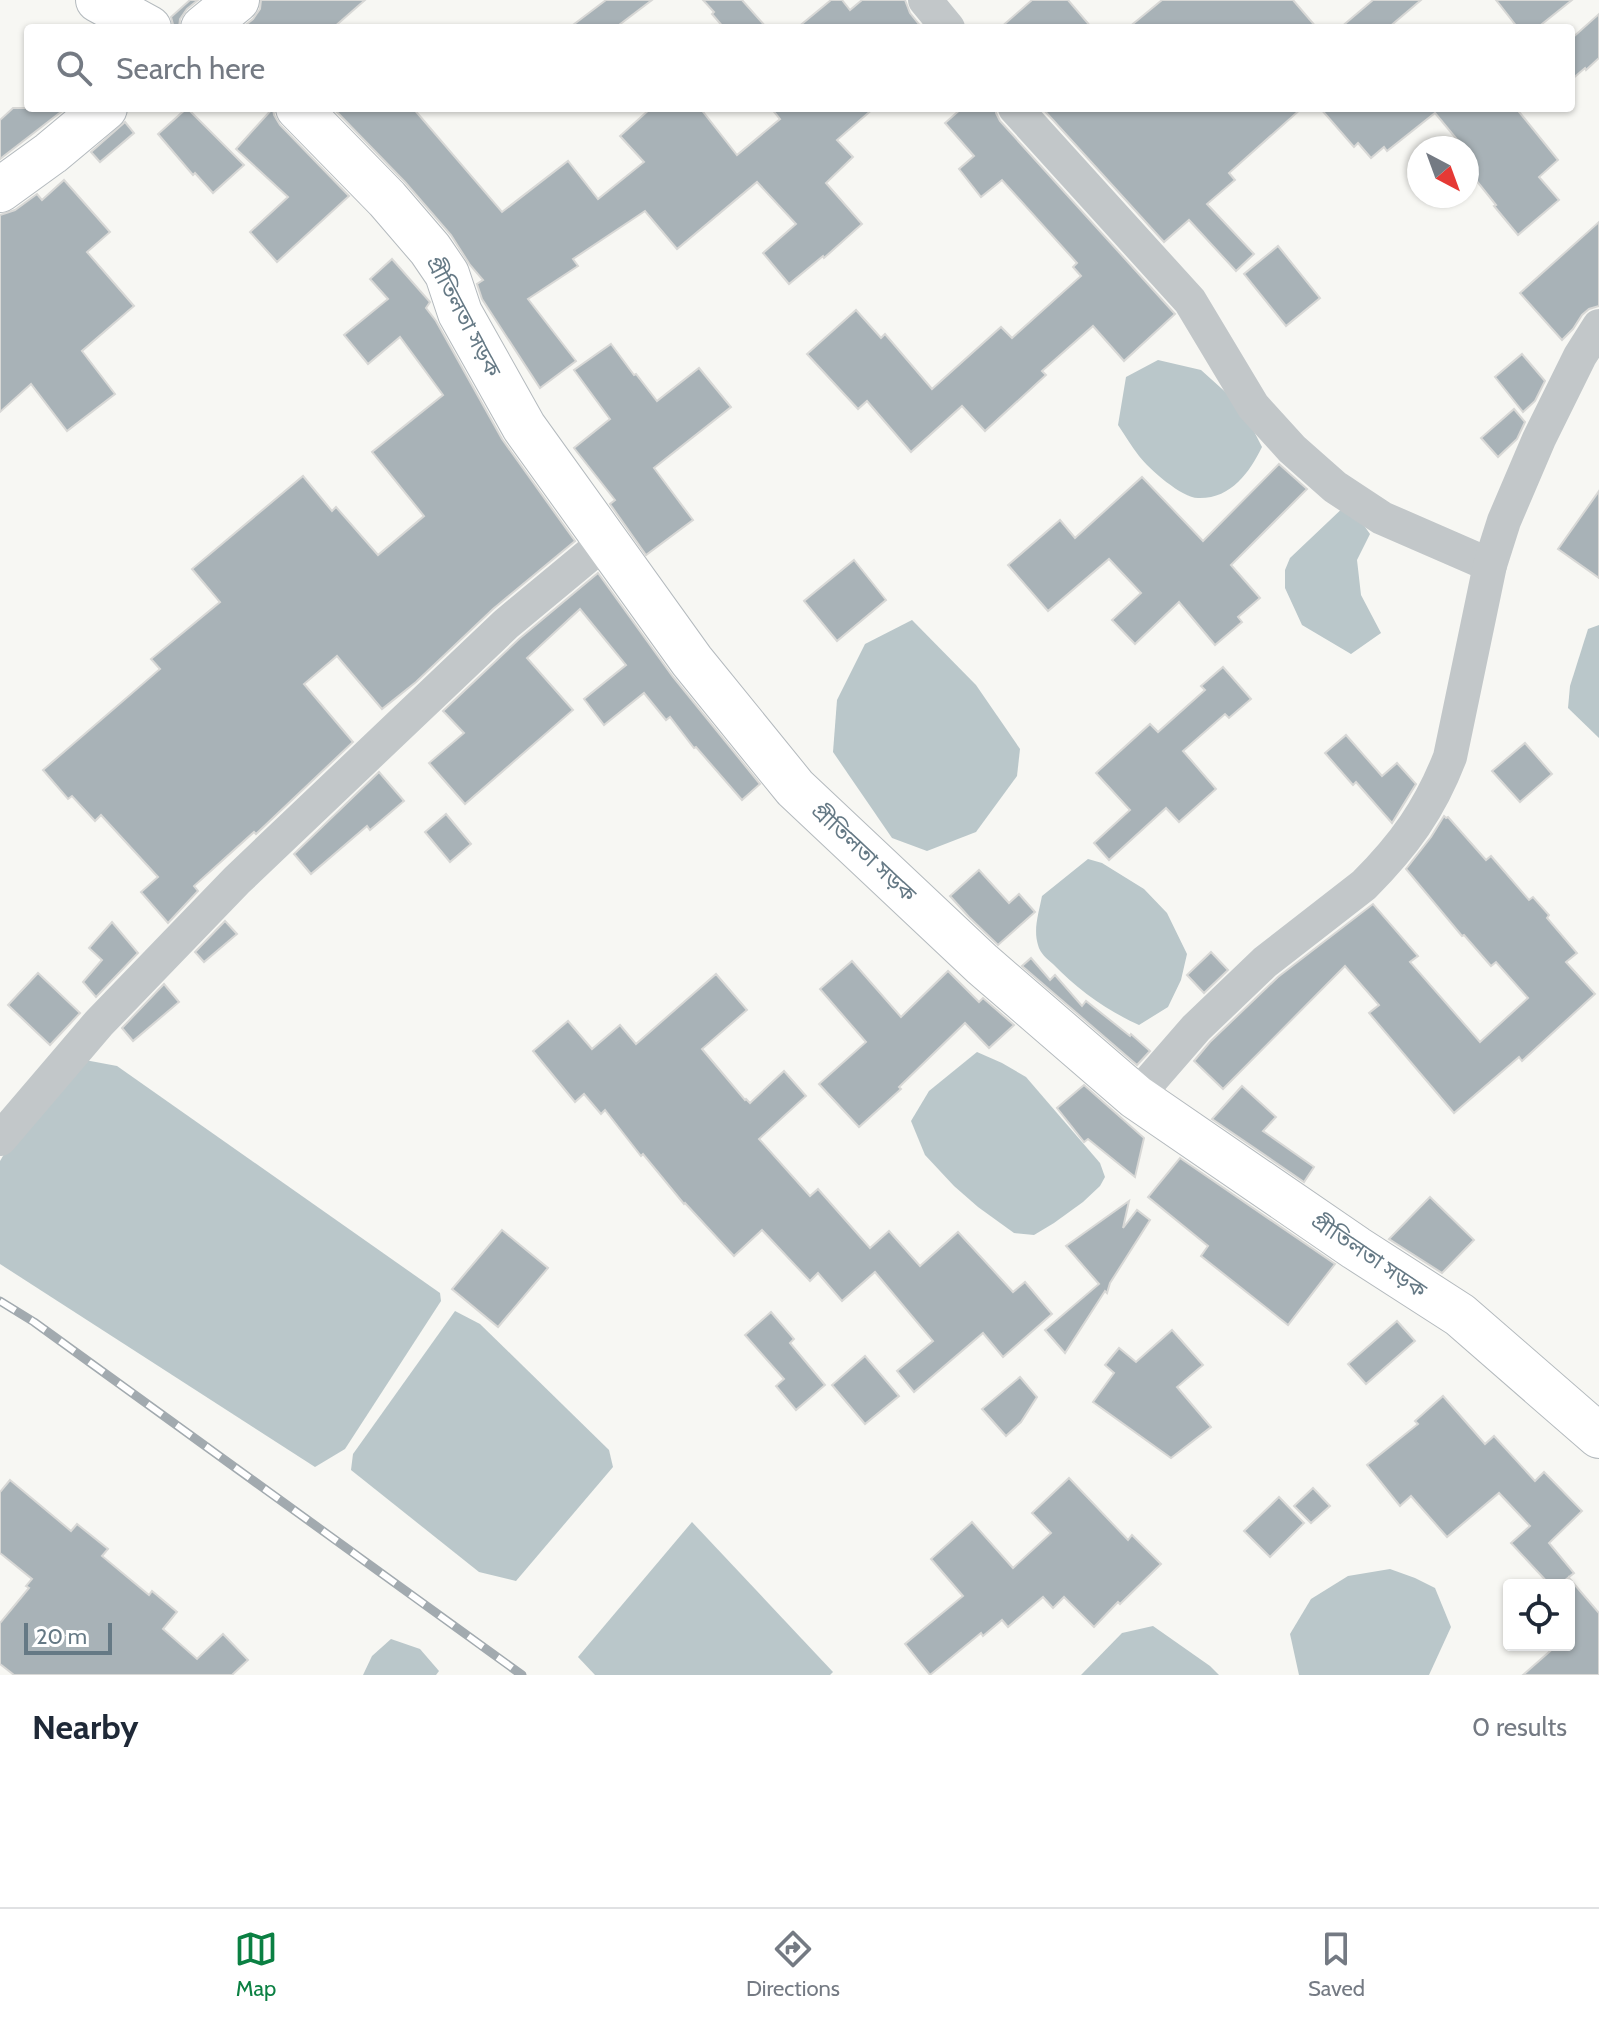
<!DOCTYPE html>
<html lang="en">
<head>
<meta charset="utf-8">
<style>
  :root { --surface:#fff; --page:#f2f2f3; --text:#1f2937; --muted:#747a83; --line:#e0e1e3; --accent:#0b8043 }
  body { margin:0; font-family:Cabin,"Noto Sans Bengali",sans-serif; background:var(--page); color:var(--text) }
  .controls { position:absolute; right:24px; bottom:24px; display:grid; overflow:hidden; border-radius:8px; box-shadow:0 2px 6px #0004 }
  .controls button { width:72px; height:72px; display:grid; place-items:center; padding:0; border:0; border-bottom:2px solid var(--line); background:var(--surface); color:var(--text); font:40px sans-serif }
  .compass { position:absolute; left:1407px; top:136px; width:72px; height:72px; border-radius:50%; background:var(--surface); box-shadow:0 2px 6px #0004; rotate:139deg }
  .scale { position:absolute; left:24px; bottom:20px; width:88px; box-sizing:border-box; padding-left:8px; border:4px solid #657985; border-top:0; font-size:22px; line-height:28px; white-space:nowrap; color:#657985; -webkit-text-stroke:6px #fff; paint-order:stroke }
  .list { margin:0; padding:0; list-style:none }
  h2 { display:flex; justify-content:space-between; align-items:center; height:104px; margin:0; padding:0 32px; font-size:34px }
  h2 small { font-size:26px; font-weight:400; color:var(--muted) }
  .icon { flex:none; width:44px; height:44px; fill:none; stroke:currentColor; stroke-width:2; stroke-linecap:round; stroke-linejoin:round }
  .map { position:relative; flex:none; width:1599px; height:1675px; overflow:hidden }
  .search { position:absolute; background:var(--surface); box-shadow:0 2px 6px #0004; left:24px; right:24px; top:24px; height:88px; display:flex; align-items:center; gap:20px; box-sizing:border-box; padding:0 28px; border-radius:8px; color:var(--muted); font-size:30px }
  .sheet { height:232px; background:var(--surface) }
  nav { display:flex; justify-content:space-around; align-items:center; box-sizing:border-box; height:112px; border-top:2px solid var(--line); background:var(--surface); font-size:22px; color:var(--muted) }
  nav a { display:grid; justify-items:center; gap:4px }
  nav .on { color:var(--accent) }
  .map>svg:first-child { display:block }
</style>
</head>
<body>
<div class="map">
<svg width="1599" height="1675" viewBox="0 0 1599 1675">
  <rect width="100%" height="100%" fill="#f7f7f3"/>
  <g fill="#bac7ca">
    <path d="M 1158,360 L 1201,370 L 1241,406 L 1262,447 C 1249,473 1231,499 1198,498 C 1182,498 1149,469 1139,456 C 1131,446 1125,435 1118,425 L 1126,377 Z"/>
    <polygon points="1348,503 1370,534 1357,560 1361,595 1381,633 1351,654 1302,625 1285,588 1285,570 1290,558"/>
    <polygon points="912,620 976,685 1020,749 1017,776 976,832 927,851 892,838 833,752 837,700 865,644"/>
    <polygon points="1599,625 1599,738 1568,708 1570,686 1588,629"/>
    <path d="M 1088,859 L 1102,863 L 1144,889 L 1167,913 L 1187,954 L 1181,980 L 1168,1007 L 1139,1025 C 1106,1010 1078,990 1053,964 C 1047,959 1040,953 1038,945 C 1033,929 1039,912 1042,896 Z"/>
    <polygon points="977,1052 1002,1063 1026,1077 1100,1163 1105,1177 1100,1186 1083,1202 1054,1223 1034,1235 1014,1233 978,1207 954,1186 925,1155 911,1121 929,1091"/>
    <polygon points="85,1060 117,1066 440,1293 441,1301 345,1449 315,1467 0,1264 0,1161 7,1149"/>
    <polygon points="455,1311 480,1324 609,1450 613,1467 516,1581 479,1572 351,1470 353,1454"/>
    <polygon points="692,1522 833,1672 830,1675 595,1675 578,1657"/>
    <polygon points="1390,1569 1415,1578 1435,1588 1451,1627 1429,1675 1299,1675 1290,1634 1311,1599 1348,1576"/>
    <polygon points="1153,1626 1210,1666 1219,1675 1081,1675 1122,1633"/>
    <polygon points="391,1639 420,1649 439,1671 436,1675 363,1675 372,1656"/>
  </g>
  <g fill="#a8b2b7" stroke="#d8d8d6" stroke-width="2">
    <polygon points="190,0 198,0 187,9 180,19 179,28 174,28 171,17"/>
    <polygon points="261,0 365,0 333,28 242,28 253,19 260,9"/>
    <polygon points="606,0 652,0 615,28 569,28"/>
    <polygon points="703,0 742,0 767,28 724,28 712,14 714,12"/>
    <polygon points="831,0 842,0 850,10 862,0 905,0 910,13 922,28 797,28"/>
    <polygon points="1032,0 1068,0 1092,28 1000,28"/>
    <polygon points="1162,0 1293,0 1317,28 1128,28"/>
    <polygon points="1373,0 1421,0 1388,28 1340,28"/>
    <polygon points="1496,0 1572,0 1537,28 1518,28"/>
    <polygon points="1599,14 1599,58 1586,70 1585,68 1571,80 1571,39"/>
    <polygon points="13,108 66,108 0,159 0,120"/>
    <polygon points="187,108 244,165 213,193 195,173 193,175 158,134"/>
    <polygon points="273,108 274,115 280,125 349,196 277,262 250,232 288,197 236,149"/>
    <polygon points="333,108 413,108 502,212 568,161 598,199 644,162 620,136 651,108 700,108 737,155 780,119 771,108 874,108 837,140 853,157 826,183 862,224 824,258 823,256 789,284 763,253 796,224 757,182 677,249 645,211 573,259 578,266 528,299 576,361 540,388 482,299 477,284 483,280 470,265 451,235 405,182"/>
    <polygon points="962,108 996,108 996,113 1000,121 1175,314 1124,361 1093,326 1042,371 1046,375 985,431 962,406 911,452 867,401 858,409 807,354 856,310 881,338 885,334 932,389 1001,327 1012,338 1081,276 1073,267 1077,263 1002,180 981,197 959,169 974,156 945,123"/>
    <polygon points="1042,108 1302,108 1229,173 1235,180 1207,204 1254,254 1236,271 1189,220 1164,242"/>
    <polygon points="1320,108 1516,108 1558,160 1539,177 1559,200 1518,235 1494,206 1496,205 1467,169 1467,148 1464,148 1435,113 1387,151 1384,147 1371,158 1358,143 1354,147"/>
    <polygon points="125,122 134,133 100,162 91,152"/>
    <polygon points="64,180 110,232 87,252 134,306 82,351 115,394 67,431 31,384 0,412 0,215 15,210 37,194 42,200"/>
    <polygon points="1599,222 1599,306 1589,309 1582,315 1573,329 1562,340 1520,293"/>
    <polygon points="1278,246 1320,298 1286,326 1244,274"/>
    <polygon points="392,259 430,302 426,308 436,321 502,439 575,541 493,609 416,682 382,709 337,656 304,684 353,742 256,834 254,832 194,886 198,891 168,923 141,892 158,877 101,815 95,821 72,796 68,799 43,770 160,669 151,659 220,602 192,569 303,476 332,511 336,507 378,555 424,516 372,452 443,395 400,337 368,364 344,335 388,299 370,279"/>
    <polygon points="611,344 634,375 636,374 657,401 699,368 731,407 654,468 693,520 646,555 610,504 615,500 574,448 610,419 574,370"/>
    <polygon points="1522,354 1545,381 1535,401 1523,412 1495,377"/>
    <polygon points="1514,409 1525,422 1517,439 1498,457 1481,438"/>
    <polygon points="1279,464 1307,489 1231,565 1260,598 1238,617 1242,622 1215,645 1179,602 1135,644 1112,620 1141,593 1109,559 1048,611 1008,565 1060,520 1075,538 1142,477 1203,541"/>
    <polygon points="1599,491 1599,578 1558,549"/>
    <polygon points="854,560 886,600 837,641 804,601"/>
    <polygon points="598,573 673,677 760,784 742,800 696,747 694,748 670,717 666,720 644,693 604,725 584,699 626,665 580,609 527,658 573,710 465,804 429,763 464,733 443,711 519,639"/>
    <polygon points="1223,667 1251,699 1229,718 1225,714 1183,751 1216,789 1179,822 1166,808 1109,860 1094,843 1130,810 1096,773 1150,724 1158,732 1205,690 1201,686"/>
    <polygon points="1346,735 1382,776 1397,763 1416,784 1392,823 1356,782 1353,785 1325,753"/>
    <polygon points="1525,743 1552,774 1520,802 1492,771"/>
    <polygon points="379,772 404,801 370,830 367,826 311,874 294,854"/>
    <polygon points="446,814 471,844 450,862 425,832"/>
    <polygon points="1444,816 1446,818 1448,817 1486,860 1491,856 1529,900 1533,897 1549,915 1547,918 1577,953 1566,962 1595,994 1522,1061 1519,1057 1454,1113 1369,1013 1379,1005 1345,966 1223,1089 1194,1061 1210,1042 1278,977 1373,904 1418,956 1410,962 1480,1042 1528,998 1496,962 1491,966 1464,935 1462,936 1406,869 1431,837"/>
    <polygon points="979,870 1009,903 1019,894 1035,912 998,945 969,917 950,896"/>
    <polygon points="225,921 237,934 204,962 195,952"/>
    <polygon points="112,922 138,953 96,997 83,982 102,960 89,948"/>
    <polygon points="1211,952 1228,970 1204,993 1187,975"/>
    <polygon points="1031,958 1050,980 1055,975 1082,1006 1086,1001 1130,1036 1131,1034 1150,1051 1137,1065 1022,966"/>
    <polygon points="852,961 901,1017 948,971 979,1002 983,998 1014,1025 989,1048 965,1023 899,1087 901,1089 859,1127 819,1084 866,1042 820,989"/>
    <polygon points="38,973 80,1013 50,1045 8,1005"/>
    <polygon points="716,974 747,1010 702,1049 745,1100 746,1099 750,1103 784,1071 806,1096 759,1139 810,1196 818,1189 870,1248 889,1231 920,1266 958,1232 1013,1292 1025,1282 1052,1314 1003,1357 983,1333 914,1392 897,1371 933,1341 875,1272 842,1301 818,1273 810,1281 762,1230 734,1256 685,1203 684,1204 643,1154 641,1156 605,1110 601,1114 584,1094 575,1102 533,1051 568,1021 592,1049 620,1025 636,1044"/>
    <polygon points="164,984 179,1002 133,1041 122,1028"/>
    <polygon points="1084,1085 1144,1138 1135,1177 1088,1139 1084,1142 1057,1108"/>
    <polygon points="1242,1086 1276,1117 1263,1131 1314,1167 1304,1182 1212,1119"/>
    <polygon points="1180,1158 1335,1264 1288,1325 1201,1256 1208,1246 1148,1197"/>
    <polygon points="1430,1197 1474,1240 1442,1273 1389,1239"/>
    <polygon points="1129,1201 1123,1228 1137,1210 1150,1220 1110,1283 1107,1293 1105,1291 1065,1353 1045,1330 1099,1284 1066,1246"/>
    <polygon points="502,1230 548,1268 498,1327 452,1289"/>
    <polygon points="771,1312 794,1339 790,1343 825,1385 796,1410 776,1386 784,1379 745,1335"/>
    <polygon points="1397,1321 1415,1341 1366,1384 1348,1364"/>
    <polygon points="1172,1330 1203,1365 1177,1387 1211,1427 1171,1458 1093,1402 1114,1373 1105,1365 1119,1348 1136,1362"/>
    <polygon points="865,1356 899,1396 865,1424 832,1385"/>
    <polygon points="1020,1377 1037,1397 1021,1422 1006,1436 982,1409"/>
    <polygon points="1443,1396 1485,1444 1494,1436 1535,1481 1544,1472 1582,1511 1549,1543 1574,1573 1559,1585 1550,1585 1511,1543 1530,1526 1499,1493 1447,1537 1411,1496 1400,1506 1367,1465 1418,1424 1415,1421"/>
    <polygon points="1069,1478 1128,1540 1132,1535 1161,1564 1120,1604 1118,1602 1094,1627 1064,1597 1053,1608 1043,1597 1008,1627 1002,1620 983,1636 981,1633 930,1675 905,1644 963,1596 931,1559 972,1522 1013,1568 1051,1533 1032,1513"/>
    <polygon points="10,1480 71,1531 77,1524 108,1549 102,1556 149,1595 152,1591 177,1612 163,1629 197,1659 223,1634 248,1660 232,1675 14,1675 0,1664 0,1623 29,1588 26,1586 32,1579 0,1553 0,1492"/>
    <polygon points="1313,1488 1330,1506 1311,1523 1294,1506"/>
    <polygon points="1279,1497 1304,1523 1270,1557 1244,1531"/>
    <polygon points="1569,1578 1599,1613 1599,1675 1523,1675 1557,1645 1569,1645"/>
  </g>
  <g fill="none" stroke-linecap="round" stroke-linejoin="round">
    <g stroke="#b4babe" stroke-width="46">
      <g id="secondary">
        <polyline points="98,0 149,28"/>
        <polyline points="203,28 237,0"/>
        <polyline points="298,108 387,199 430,249 447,274 460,313 524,427 692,661 795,788 982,964 1136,1097 1356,1248 1460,1315 1599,1436"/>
        <polyline points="0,190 51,153 105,108"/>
      </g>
    </g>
    <g stroke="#c2c7c9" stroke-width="34">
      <polyline points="925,0 948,28"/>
      <polyline points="1015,108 1190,301 1253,406 1292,449 1335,487 1382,518 1490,565"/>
      <path d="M 1136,1097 L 1196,1028 L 1265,962 L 1364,885 C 1404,845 1430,809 1450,757 L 1490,565 L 1504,521 L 1539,439 L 1580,356 L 1599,326"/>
      <polyline points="0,1139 99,1023 237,880 506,624 606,541"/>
    </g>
    <use href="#secondary" stroke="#fff" stroke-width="44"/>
    <g stroke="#a2aaaf" stroke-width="9">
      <polyline id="rail" points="0,1301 34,1322 522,1675"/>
    </g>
    <use href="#rail" stroke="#fff" stroke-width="6" stroke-dasharray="18" stroke-linecap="butt"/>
  </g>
  <g text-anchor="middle" stroke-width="8" stroke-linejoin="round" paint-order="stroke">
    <g font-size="22" fill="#657985" stroke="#fff">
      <text transform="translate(464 316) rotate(62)" y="8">প্রীতিলতা সড়ক</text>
      <text transform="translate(864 852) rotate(43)" y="8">প্রীতিলতা সড়ক</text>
      <text transform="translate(1369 1255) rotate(34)" y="8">প্রীতিলতা সড়ক</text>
    </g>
  </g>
</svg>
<div class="controls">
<button><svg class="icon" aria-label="locate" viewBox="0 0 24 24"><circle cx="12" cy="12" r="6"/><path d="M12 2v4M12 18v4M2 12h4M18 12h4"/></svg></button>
</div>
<svg class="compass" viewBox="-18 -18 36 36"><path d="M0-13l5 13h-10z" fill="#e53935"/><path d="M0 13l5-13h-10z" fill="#747a83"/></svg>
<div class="scale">20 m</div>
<div class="search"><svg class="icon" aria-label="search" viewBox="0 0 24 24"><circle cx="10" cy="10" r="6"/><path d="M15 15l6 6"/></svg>Search here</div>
</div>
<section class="sheet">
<h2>Nearby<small>0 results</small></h2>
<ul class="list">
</ul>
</section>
<nav>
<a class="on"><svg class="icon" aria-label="map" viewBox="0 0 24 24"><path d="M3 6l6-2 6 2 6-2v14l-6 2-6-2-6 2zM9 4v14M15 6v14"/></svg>Map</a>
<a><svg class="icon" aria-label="directions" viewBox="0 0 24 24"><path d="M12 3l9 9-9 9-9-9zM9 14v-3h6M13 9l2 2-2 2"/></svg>Directions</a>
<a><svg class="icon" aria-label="saved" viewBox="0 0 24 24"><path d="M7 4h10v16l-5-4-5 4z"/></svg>Saved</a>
</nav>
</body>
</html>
